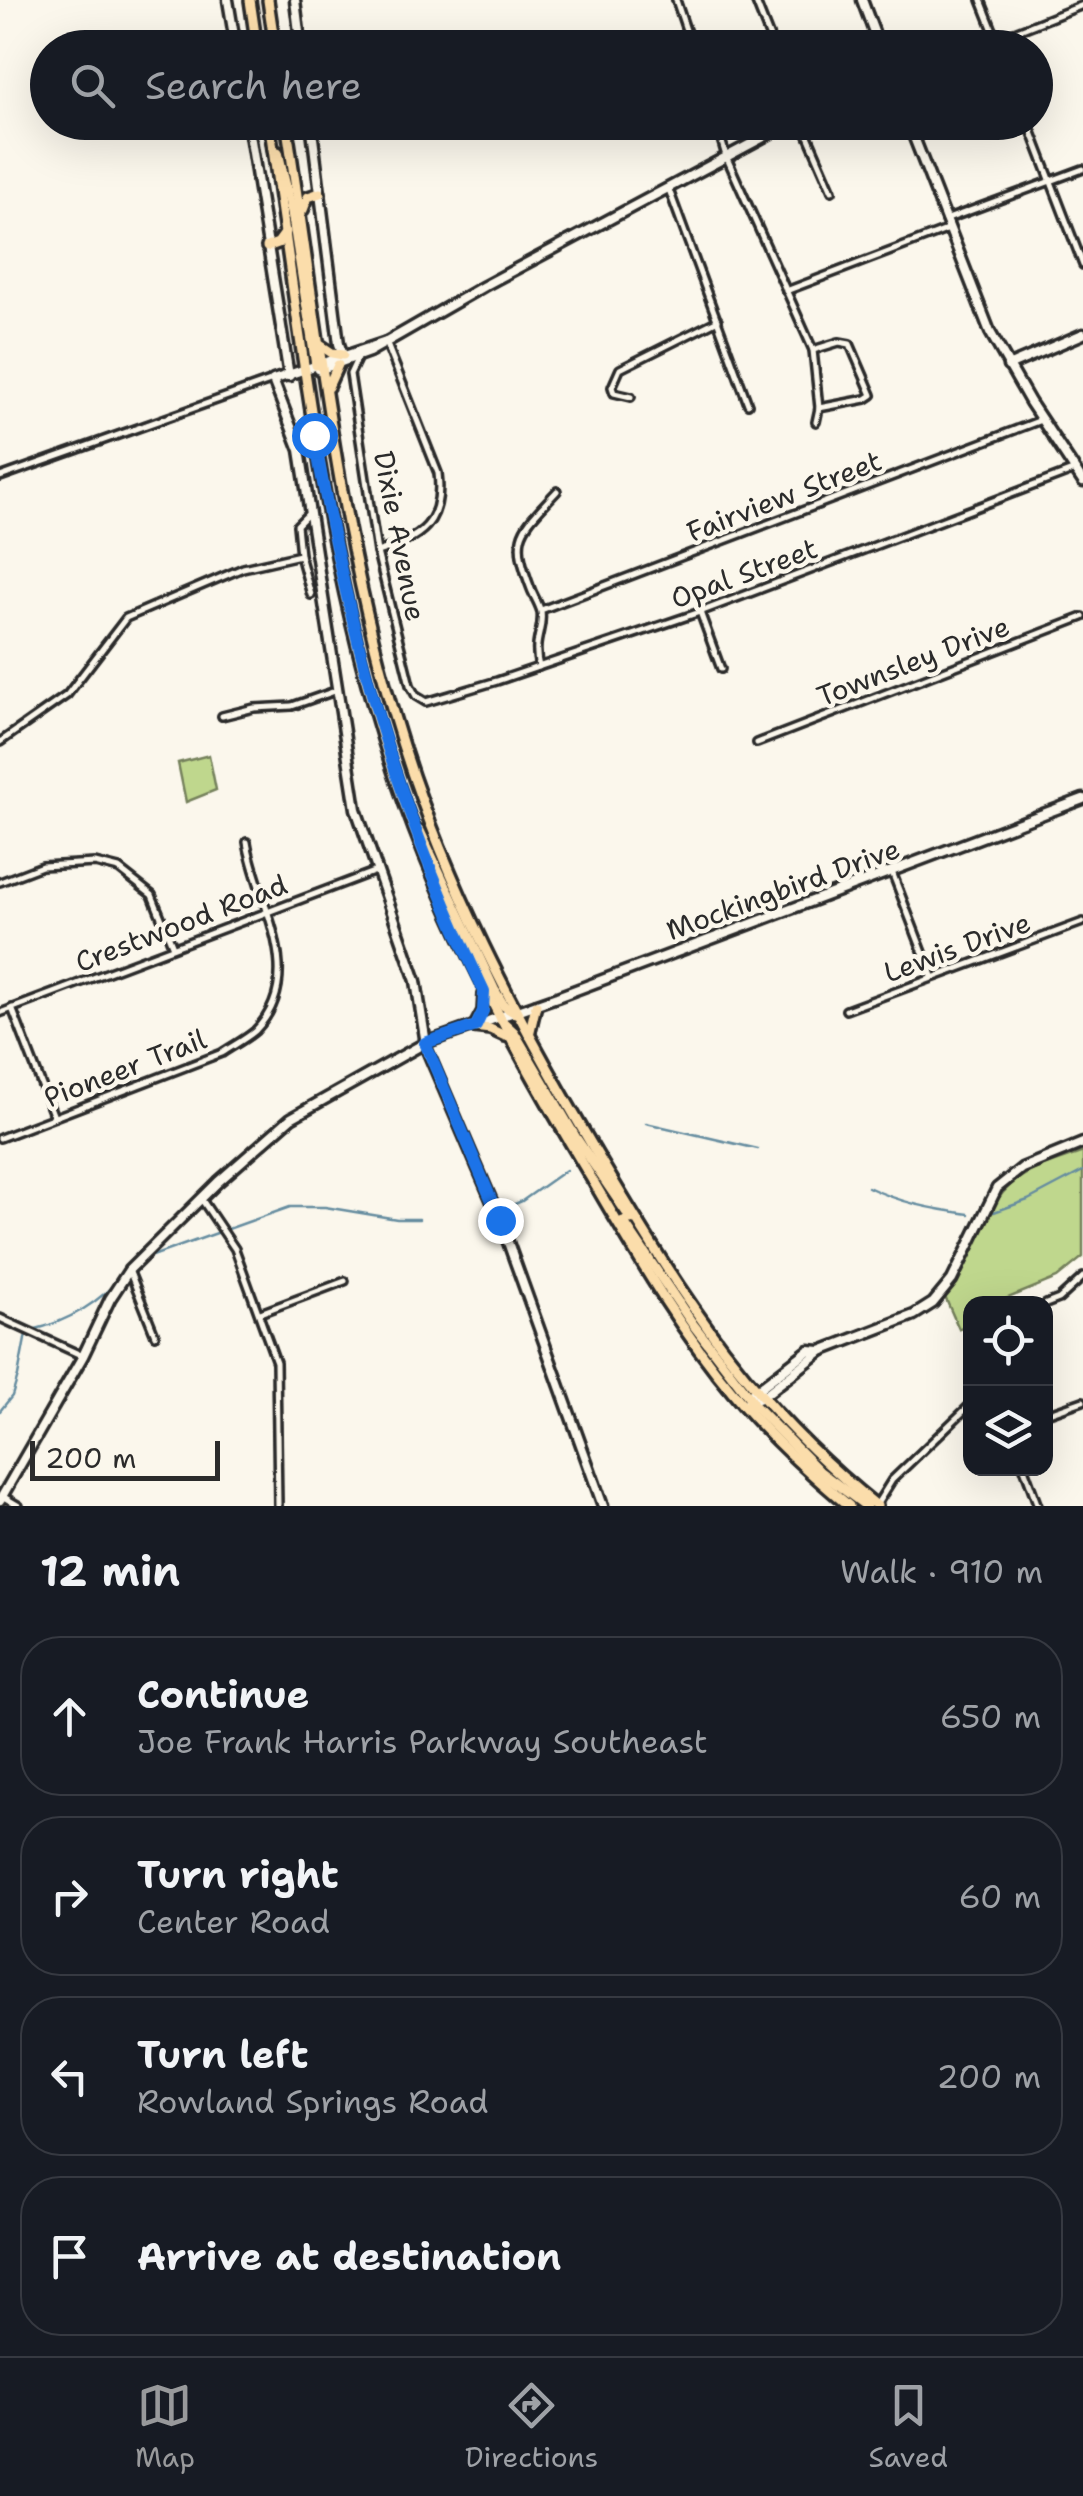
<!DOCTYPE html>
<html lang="en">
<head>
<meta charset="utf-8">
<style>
  :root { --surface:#171b24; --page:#242831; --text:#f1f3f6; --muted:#9ea1a6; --line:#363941; --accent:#98999b }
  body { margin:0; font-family:"Shantell Sans",sans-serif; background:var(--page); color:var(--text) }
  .controls { position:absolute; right:30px; bottom:30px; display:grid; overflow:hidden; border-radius:20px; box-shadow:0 10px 40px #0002 }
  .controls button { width:90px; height:90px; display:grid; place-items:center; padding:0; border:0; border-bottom:2px solid var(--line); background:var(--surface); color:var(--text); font:50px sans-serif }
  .scale { position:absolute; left:30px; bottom:25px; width:190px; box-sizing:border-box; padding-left:10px; border:5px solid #2b2b2b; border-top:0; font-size:28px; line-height:35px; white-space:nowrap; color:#2b2b2b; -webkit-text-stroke:8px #fbf7ec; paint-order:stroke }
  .stop { position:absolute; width:30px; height:30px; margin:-22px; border:8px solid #1a73e8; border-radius:50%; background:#fff }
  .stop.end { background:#1a73e8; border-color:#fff; box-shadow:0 2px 10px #0008 }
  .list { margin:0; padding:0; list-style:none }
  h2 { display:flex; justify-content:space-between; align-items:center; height:130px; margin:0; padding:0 40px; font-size:42px }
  h2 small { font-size:32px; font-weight:400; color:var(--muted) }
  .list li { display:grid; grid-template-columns:65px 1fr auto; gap:30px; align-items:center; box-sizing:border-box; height:160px; margin:0 20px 20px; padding:0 20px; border:2px solid var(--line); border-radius:40px }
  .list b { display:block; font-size:38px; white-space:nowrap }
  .list p { margin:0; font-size:32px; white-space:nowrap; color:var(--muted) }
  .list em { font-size:32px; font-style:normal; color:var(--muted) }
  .icon { flex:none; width:55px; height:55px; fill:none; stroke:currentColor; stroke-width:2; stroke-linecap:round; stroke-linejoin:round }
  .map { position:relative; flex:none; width:1083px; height:1506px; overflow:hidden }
  .search { position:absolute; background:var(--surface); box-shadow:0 10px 40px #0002; left:30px; right:30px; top:30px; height:110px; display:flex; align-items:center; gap:25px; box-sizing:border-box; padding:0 35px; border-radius:55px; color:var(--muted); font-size:38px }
  .sheet { height:850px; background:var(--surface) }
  nav { display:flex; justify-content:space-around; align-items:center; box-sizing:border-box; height:140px; border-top:2px solid var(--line); background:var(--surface); font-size:28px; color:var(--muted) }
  nav a { display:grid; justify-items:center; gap:5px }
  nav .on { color:var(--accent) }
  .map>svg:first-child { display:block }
</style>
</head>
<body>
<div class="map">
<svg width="1083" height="1506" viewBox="0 0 1083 1506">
  <rect width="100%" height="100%" fill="#fbf7ec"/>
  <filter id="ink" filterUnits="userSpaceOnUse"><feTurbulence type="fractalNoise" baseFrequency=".01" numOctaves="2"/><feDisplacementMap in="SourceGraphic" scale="20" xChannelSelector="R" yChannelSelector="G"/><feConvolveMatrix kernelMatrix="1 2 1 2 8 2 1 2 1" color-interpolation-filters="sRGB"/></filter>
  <g filter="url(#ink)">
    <g fill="#bfd78d" stroke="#75815c" stroke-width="2.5">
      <polygon points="209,755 216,790 186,802 178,763"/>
      <path d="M 1083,1152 L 1083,1257 L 1057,1278 L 996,1303 L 970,1304 L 970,1321 L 959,1329 L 945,1297 C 970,1262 983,1203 1018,1179 C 1037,1166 1062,1160 1083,1152 Z"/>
    </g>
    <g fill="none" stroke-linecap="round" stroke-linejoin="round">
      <g stroke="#668da0" stroke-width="2.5">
        <polyline points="646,1123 758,1149"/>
        <path d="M 868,1187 C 901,1203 932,1209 969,1214"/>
        <polyline points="505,1208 522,1201 566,1170"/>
        <polyline points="994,1212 1028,1200 1083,1171"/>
        <polyline points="144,1259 290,1207 325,1207 397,1219 419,1219"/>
        <path d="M 32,1330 C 67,1322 100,1303 122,1275"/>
        <polyline points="0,1411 12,1396 18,1376 26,1334"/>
      </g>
      <g stroke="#2b2b2b" stroke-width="12">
        <g id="minor">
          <polyline points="676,0 692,48"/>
          <polyline points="755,0 774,48"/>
          <polyline points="981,0 1000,48"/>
          <polyline points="974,48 1083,5"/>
          <polyline points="716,122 726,156 813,350 819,408 816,422"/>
          <polyline points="802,122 832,191"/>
          <polyline points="1028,122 1083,265"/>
          <polyline points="668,187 748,404"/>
          <polyline points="945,220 1083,169"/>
          <polyline points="786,291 949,229"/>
          <polyline points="813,350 839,342 850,344 872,395 866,399 819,408"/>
          <polyline points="358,357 350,374 377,552 410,685 416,696 426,702 497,681 700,612 1075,470"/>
          <polyline points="631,397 614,393 612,387 620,369 718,320"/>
          <polyline points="0,477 273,380"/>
          <path d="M 377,552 C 422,538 444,523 438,473 L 386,342"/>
          <polyline points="300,555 311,595"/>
          <polyline points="541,610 1041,420"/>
          <polyline points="700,612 721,669"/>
          <path d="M 539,667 C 532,639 544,631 541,612 C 539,604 534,597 531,589 C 510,534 520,531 557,491"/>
          <polyline points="222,716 254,708 292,706 338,690"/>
          <polyline points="0,742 67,695 126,618 243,568 300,555 297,525 309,513"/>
          <polyline points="757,743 1083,617"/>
          <polyline points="892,872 932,976"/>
          <polyline points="0,882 42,866 95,863 119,869 152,895 173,947"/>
          <polyline points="12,1008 54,1117"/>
          <polyline points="846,1010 1083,922"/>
          <polyline points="0,1013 376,871"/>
          <path d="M 0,1138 L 222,1053 C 232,1046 246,1039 255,1031 C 309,975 257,903 247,842"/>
          <polyline points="202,1200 235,1249 276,1362 278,1506"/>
          <polyline points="129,1270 155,1335"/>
          <polyline points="1046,1304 1059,1299 1083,1277"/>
          <polyline points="260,1313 345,1281"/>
          <polyline points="0,1318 83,1356"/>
          <polyline points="1046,1414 1083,1401"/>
          <polyline points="1024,1468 1038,1506"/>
          <polyline points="2,1496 19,1506"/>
          <polyline points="877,1504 892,1480 970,1405"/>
        </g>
      </g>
      <g stroke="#2b2b2b" stroke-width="15">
        <g id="tertiary">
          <polyline points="228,0 236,48"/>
          <polyline points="295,0 301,48"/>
          <polyline points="248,122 289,376"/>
          <polyline points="311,122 339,344 343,355"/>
          <polyline points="386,342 273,380 300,450 356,809 416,981 427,1050 500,1220 603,1506"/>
          <polyline points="1008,366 1083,334"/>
          <polyline points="319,370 369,352 484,286 792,122"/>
          <polyline points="753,1393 809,1350 821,1351 914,1315 933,1303 952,1280 997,1188 1022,1168 1083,1143"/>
          <polyline points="746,1403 761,1398 820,1352"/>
          <polyline points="0,1500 83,1356 110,1299 129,1270 218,1182 291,1118 425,1043 557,997 1083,799"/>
        </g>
      </g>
      <g stroke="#2b2b2b" stroke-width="15">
        <g id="secondary">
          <polyline points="862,0 880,48"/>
          <polyline points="908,122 990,332 1030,402 1083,482"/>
        </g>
      </g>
      <g stroke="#2b2b2b" stroke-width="16">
        <g id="primary">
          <polyline points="250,0 257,48"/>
          <polyline points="268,0 275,48"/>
          <path d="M 269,122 C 300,328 321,537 382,736 C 432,899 506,1036 593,1181 C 636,1254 678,1328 733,1393 C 767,1435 807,1471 849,1506"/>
          <path d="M 286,122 C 317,319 337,525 394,716 C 441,877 518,1021 603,1164 C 685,1302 750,1404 877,1506"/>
          <polyline points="278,152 292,212 316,365"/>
          <polyline points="303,210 308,197 320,193"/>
          <polyline points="267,247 278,243 286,232"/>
          <polyline points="320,345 332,353 343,355"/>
          <polyline points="328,387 338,365"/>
          <polyline points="420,831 494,989 504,1006 515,1013"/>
          <polyline points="501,1020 514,1032 576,1138 631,1219"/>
          <polyline points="475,1026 483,1011 484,994"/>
          <polyline points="474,1027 490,1029 505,1036"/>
          <polyline points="529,1035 536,1005"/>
          <polyline points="623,1221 692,1323 752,1401"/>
          <polyline points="750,1401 819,1471 866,1506"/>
        </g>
      </g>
      <use href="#minor" stroke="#fbf7ec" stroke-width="5"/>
      <use href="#tertiary" stroke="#fbf7ec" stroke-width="8"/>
      <use href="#secondary" stroke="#fbf7ec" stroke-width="8"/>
      <use href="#primary" stroke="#fbddab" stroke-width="9"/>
    </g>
  </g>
  <g fill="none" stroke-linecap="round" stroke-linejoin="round" filter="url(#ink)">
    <path stroke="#1a73e8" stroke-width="12" d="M 314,435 C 350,636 395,806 484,991 L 483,1011 L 476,1026 L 425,1043 L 500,1220"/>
  </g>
  <g text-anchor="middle" stroke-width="9" stroke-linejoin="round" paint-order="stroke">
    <g font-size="28" fill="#2b2b2b" stroke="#fbf7ec">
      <text transform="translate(784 496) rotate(-21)" y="10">Fairview Street</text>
      <text transform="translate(400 536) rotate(79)" y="10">Dixie Avenue</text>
      <text transform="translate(744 573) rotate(-20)" y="10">Opal Street</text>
      <text transform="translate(913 661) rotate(-21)" y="10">Townsley Drive</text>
      <text transform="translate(783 889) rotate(-20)" y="10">Mockingbird Drive</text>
      <text transform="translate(181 923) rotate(-21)" y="10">Crestwood Road</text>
      <text transform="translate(957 947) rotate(-20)" y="10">Lewis Drive</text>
      <text transform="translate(125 1068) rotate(-21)" y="10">Pioneer Trail</text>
    </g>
  </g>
</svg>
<div class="controls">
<button><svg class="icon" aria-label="locate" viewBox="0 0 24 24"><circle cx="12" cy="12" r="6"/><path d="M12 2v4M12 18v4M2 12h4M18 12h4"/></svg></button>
<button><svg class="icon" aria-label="layers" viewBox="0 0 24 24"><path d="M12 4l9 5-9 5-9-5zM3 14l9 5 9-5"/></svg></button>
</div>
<div class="scale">200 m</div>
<div class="stop" style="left:314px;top:435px"></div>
<div class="stop end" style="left:500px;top:1220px"></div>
<div class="search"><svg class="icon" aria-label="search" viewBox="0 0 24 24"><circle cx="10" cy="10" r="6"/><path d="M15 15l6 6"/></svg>Search here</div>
</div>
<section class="sheet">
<h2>12 min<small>Walk · 910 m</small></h2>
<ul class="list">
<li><svg class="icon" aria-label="ahead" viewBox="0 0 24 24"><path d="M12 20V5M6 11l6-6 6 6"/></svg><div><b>Continue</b><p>Joe Frank Harris Parkway Southeast</p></div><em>650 m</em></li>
<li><svg class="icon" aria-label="right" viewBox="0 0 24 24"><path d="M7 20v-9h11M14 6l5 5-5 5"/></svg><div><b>Turn right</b><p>Center Road</p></div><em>60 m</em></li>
<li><svg class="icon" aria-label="left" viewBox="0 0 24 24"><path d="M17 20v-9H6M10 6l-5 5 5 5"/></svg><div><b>Turn left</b><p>Rowland Springs Road</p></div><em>200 m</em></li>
<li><svg class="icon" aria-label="arrive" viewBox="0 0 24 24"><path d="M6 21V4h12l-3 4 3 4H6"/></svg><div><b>Arrive at destination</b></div></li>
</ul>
</section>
<nav>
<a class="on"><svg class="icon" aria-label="map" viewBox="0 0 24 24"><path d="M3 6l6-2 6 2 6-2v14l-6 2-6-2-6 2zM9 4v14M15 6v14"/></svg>Map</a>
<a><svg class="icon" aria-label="directions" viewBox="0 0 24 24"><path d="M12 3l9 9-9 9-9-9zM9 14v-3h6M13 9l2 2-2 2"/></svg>Directions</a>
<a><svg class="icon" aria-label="saved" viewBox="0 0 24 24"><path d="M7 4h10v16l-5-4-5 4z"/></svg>Saved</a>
</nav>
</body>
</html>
